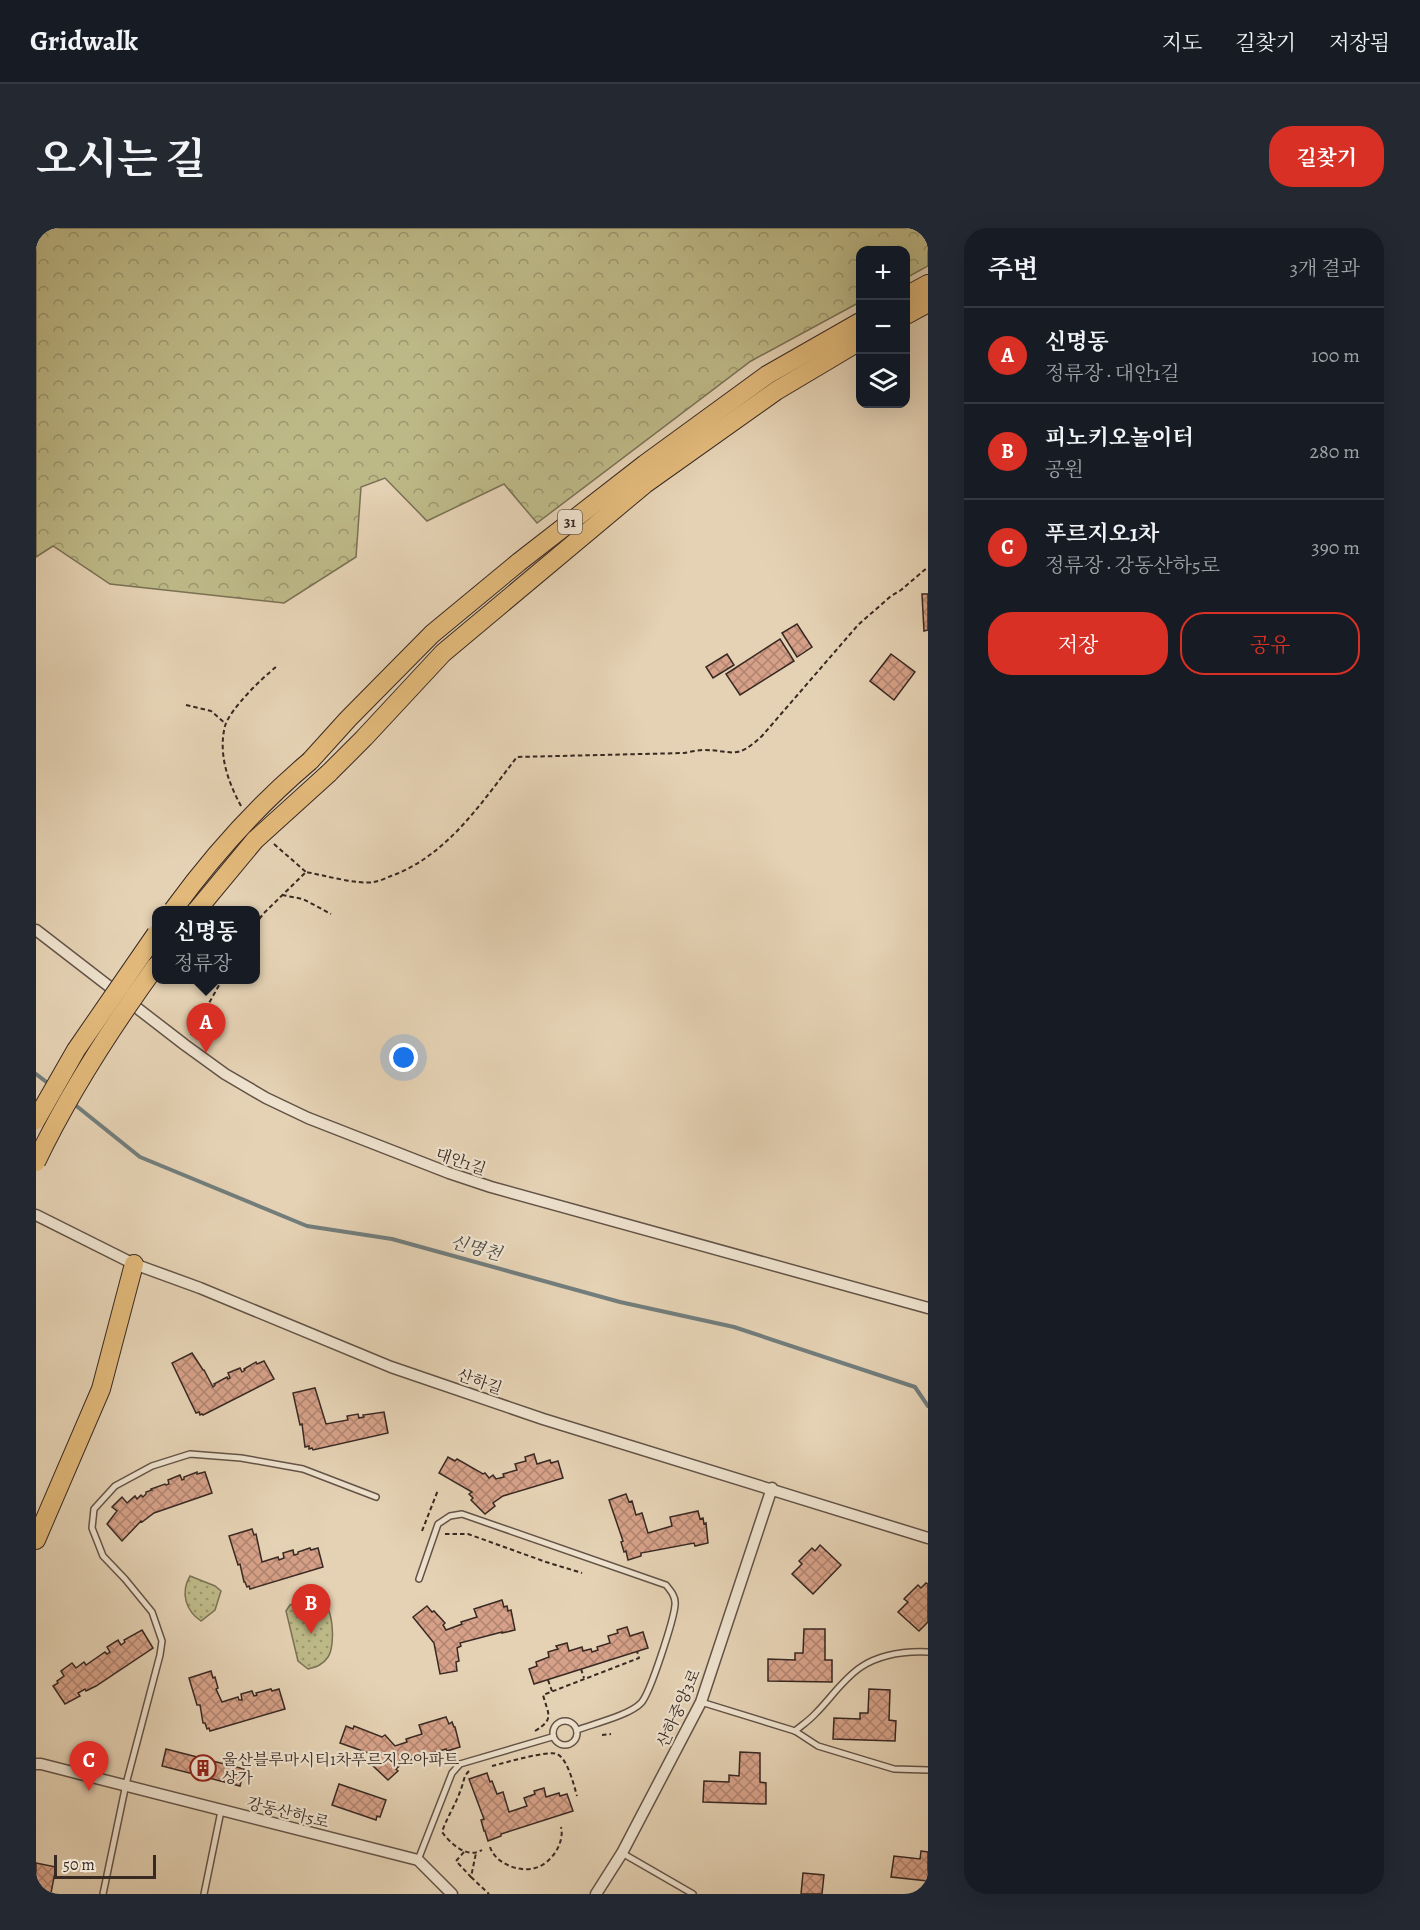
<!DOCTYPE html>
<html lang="ko">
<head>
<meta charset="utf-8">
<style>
  :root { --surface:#171b24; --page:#242831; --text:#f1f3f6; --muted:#9ea1a6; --line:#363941; --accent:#d93025 }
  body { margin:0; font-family:Alegreya,"Noto Serif KR",serif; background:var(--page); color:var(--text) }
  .controls { position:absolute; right:18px; top:18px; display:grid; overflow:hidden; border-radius:12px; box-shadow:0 6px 24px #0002 }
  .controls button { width:54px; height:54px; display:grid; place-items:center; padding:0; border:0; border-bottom:2px solid var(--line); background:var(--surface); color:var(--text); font:30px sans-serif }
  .scale { position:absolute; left:18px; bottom:15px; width:102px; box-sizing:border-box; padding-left:6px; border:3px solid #382923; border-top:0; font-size:16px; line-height:21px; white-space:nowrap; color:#382923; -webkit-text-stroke:4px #eee2ce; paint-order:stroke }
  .you { position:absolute; left:368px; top:830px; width:21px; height:21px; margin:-15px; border:4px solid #fff; border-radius:50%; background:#1a73e8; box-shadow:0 0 0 9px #1a73e833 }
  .badge { display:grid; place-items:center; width:39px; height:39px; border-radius:50%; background:var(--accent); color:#fff; font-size:20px; font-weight:700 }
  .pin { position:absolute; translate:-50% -50px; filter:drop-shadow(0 2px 3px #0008) }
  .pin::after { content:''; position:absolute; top:32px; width:21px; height:18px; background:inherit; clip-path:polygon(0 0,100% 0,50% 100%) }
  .popup { position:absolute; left:116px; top:678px; width:108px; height:78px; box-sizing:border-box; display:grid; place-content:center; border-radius:12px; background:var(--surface); filter:drop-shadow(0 2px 4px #0005); font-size:20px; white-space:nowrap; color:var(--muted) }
  .popup b { font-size:22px; color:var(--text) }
  .popup::after { content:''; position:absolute; left:50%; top:100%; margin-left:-12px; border:12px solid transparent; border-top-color:var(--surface) }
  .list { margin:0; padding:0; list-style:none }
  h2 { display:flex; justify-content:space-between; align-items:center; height:78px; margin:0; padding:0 24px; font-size:26px }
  h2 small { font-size:20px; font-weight:400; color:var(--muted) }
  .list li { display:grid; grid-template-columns:39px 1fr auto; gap:18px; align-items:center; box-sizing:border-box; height:96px; padding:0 24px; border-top:2px solid var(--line) }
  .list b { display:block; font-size:22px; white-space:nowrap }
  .list p { margin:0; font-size:20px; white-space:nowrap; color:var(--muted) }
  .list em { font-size:20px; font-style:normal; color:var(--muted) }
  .actions { display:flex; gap:12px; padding:18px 24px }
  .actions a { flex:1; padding:14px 0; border:2px solid var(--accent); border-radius:24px; text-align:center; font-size:21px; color:var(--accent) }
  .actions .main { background:var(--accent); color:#fff }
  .icon { flex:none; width:33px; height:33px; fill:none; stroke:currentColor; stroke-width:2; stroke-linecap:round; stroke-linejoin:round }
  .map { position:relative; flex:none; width:892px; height:1666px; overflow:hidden; border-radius:24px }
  header { display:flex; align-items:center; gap:36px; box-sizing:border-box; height:84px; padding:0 30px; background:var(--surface); border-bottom:2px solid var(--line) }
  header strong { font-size:28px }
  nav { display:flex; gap:33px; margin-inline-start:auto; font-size:21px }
  .intro { display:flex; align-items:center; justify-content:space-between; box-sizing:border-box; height:144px; padding:0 36px }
  h1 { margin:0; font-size:42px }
  .button { padding:15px 27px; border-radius:24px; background:var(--accent); color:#fff; font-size:21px; font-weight:700 }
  main { display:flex; gap:36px; padding:0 36px }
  aside { flex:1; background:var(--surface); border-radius:24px; box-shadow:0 6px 24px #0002 }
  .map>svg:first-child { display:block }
</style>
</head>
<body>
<header>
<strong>Gridwalk</strong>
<nav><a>지도</a><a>길찾기</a><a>저장됨</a></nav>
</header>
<div class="intro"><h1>오시는 길</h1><a class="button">길찾기</a></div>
<main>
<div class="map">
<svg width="892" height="1666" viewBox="0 0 892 1666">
  <defs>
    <pattern id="forest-crowns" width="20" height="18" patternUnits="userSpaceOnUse" patternTransform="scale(1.5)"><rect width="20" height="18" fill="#bdb987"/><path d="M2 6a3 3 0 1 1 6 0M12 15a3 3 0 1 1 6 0" fill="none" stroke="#9b966e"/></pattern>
    <pattern id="park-dots" width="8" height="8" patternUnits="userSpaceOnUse" patternTransform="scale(1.5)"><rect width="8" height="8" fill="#bdb987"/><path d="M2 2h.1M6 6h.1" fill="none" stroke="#9b966e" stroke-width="1.8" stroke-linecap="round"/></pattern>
    <pattern id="building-cross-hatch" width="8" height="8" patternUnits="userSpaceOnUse" patternTransform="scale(1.5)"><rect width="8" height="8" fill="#d6a188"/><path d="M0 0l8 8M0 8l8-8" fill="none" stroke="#af836f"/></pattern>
  </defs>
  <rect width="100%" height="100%" fill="#e5d2b4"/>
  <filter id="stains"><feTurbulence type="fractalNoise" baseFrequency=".00333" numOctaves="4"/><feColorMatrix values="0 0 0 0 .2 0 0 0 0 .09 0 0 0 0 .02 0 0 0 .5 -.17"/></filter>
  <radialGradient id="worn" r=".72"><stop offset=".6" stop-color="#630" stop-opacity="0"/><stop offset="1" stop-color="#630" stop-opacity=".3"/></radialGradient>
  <polygon fill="url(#forest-crowns)" stroke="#7a7155" stroke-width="1.5" points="0,0 892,0 892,38 870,50 870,22 824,22 824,74 715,133 501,295 468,256 391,293 349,250 325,259 320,329 248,375 74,356 17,318 0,329"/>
  <g fill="url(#park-dots)" stroke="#7a7155" stroke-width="1.5">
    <path d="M 154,1348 L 179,1358 L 185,1363 L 179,1382 L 165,1393 C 150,1383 144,1365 154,1348 Z"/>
    <path d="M 281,1369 C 298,1373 300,1417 292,1429 C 287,1437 280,1439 272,1441 L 262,1433 L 250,1383 L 254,1377 Z"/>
  </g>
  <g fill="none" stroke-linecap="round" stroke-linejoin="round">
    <g stroke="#727d7c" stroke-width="4">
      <polyline points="0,846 13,856"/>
      <polyline points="38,876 104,929 271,998 356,1011 584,1074 698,1099 879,1159 892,1178"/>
    </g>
  </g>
  <g fill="url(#building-cross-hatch)" stroke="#382923" stroke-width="1.5">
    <polygon points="886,366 892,366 892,402 888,403"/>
    <polygon points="761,396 776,419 761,429 746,405"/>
    <polygon points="744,411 758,433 704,467 690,446"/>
    <polygon points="691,426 698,437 677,450 670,439"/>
    <polygon points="855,426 879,444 858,472 834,453"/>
    <polygon points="156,1125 167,1142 168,1142 177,1159 179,1157 178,1156 191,1149 192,1151 194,1150 192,1145 204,1140 206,1144 209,1142 208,1141 220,1134 221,1136 228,1133 238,1151 167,1187 166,1186 164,1187 163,1184 160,1185 136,1135"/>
    <polygon points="279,1160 290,1196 312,1192 311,1188 322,1186 323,1190 328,1189 327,1187 348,1184 352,1205 277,1222 276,1220 273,1221 273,1218 269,1219 266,1196 264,1197 257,1165"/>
    <polygon points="498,1226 501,1236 514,1232 515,1235 522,1233 527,1250 467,1268 457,1275 459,1278 449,1286 435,1272 437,1270 433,1266 436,1264 403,1245 412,1229 419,1233 421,1231 447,1246 449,1245 453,1250 457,1247 460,1251 468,1249 467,1246 481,1242 479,1236 490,1233 489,1229"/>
    <polygon points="161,1244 161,1246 169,1244 176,1265 118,1285 106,1294 105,1293 86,1313 71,1296 81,1283 76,1279 86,1269 91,1275 99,1268 101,1271 105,1267 107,1269 110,1266 110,1264 116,1262 115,1261 129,1256 130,1257 133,1256 132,1252 144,1247 146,1252 148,1251 148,1249"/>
    <polygon points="590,1266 593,1274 596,1273 600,1287 606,1285 612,1305 636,1298 634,1289 662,1283 664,1291 667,1290 668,1296 670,1295 672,1315 659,1318 658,1315 605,1325 605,1328 592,1332 590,1323 588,1324 585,1314 587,1313 573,1272"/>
    <polygon points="216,1301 218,1307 220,1306 226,1334 242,1329 243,1332 248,1330 247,1325 257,1322 258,1327 262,1326 262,1324 274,1320 275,1322 282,1320 287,1339 214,1361 213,1358 211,1359 209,1354 208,1354 204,1336 202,1337 193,1308"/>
    <polygon points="784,1317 805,1337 777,1366 756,1346 766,1336 763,1333 776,1320 779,1323"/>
    <polygon points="890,1355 892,1356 892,1394 883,1403 862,1384 872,1374 868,1371 882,1357 885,1360"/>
    <polygon points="466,1372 468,1379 471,1378 472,1383 475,1382 479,1402 466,1405 466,1404 424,1415 425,1418 421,1420 423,1433 420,1434 421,1443 404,1446 398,1415 377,1389 391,1378 396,1384 398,1383 409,1395 407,1397 410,1402 426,1396 425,1394 441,1389 438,1381"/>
    <polygon points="591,1399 594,1408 607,1404 612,1420 498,1456 493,1441 501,1438 500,1434 513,1429 512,1424 522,1421 520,1418 531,1415 533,1423 546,1419 547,1423 555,1421 556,1424 562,1422 561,1419 574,1415 572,1408 582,1405 581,1402"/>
    <polygon points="768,1401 789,1401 789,1432 796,1432 796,1454 732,1453 732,1431 759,1432 759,1425 767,1425"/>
    <polygon points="106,1402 117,1420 60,1458 50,1463 49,1461 42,1465 44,1468 29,1476 17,1458 22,1455 21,1453 28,1448 25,1443 36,1435 40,1440 48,1434 50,1437 69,1424 71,1426 74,1424 71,1419 82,1412 85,1417 89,1414 88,1412"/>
    <polygon points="175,1443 177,1450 179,1449 182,1460 180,1461 186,1474 202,1469 203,1472 206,1472 205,1466 216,1463 218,1468 221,1467 220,1465 235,1461 236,1463 243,1461 249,1481 174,1503 173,1500 171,1501 169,1495 167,1495 164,1477 161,1477 153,1450"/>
    <polygon points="833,1461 854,1462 853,1492 860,1493 859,1513 797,1511 798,1490 824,1491 824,1485 832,1485"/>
    <polygon points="410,1489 413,1496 416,1494 418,1499 419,1499 424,1519 411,1523 410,1521 368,1534 360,1541 362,1543 352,1552 337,1538 339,1536 335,1532 338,1529 335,1526 304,1515 310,1498 317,1501 318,1498 346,1509 349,1507 359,1518 371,1514 370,1511 386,1506 383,1497"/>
    <polygon points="130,1521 208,1541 204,1558 126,1538"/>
    <polygon points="704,1524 724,1525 724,1554 730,1555 730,1576 667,1574 668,1553 693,1554 693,1547 703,1548"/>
    <polygon points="451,1545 454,1554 456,1553 461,1566 467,1564 473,1584 491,1578 488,1570 499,1566 498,1563 508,1560 510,1569 523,1565 524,1568 531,1566 537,1583 465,1606 465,1608 452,1613 449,1603 448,1603 445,1592 448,1591 433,1551"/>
    <polygon points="303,1556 350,1572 344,1589 341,1588 340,1592 296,1577"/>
    <polygon points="885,1623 892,1624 892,1653 855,1649 858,1628 884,1631"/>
    <polygon points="0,1635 20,1639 15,1665 0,1663"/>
    <polygon points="767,1645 788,1647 786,1666 765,1666"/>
  </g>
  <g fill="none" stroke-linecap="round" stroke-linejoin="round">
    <g stroke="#635347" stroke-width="8">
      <g id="service">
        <path d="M 383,1351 L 402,1296 L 414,1288 L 426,1286 L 630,1357 C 635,1363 640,1369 639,1377 C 638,1391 614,1466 605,1475 C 594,1487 557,1496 541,1502"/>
        <polyline points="665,1474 759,1503 782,1518 858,1541 892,1542"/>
        <circle cx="529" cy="1505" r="12"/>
        <path d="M 759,1503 C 766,1497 774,1492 780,1485 C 795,1470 807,1451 825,1439 C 845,1426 869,1423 892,1424"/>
        <polyline points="586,1625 657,1666"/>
        <polyline points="382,1632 416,1545 424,1536 516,1509"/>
        <polyline points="67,1666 90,1556 124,1427 126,1413 116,1384 89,1351 67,1328 56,1300 58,1281 79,1258 116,1238 154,1226 205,1230 267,1241 340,1269"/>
        <polyline points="168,1666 185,1583"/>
      </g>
    </g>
    <g stroke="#635347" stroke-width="13">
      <g id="minor">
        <polyline points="0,702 149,817 189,846 230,870 272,890 413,945 455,959 892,1080"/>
        <polyline points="0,987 98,1036 164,1060 355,1139 507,1191 892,1310"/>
        <polyline points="0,1536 5,1536 382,1632 416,1666"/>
        <polyline points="560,1666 586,1625 665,1474 736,1260"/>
      </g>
    </g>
    <g stroke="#382923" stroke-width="20">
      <g id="trunk">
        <polyline points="870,68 892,56"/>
        <polyline points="870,87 892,75"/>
        <polyline points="274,533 312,491 396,406 483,334 609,236 731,147 824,94"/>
        <polyline points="293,545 328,510 407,425 609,256 740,163 824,113"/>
        <polyline points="0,1312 65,1161 98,1036"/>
      </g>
    </g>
    <g stroke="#382923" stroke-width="2" stroke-dasharray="4.5 3" stroke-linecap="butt">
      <polyline points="150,477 175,483 190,496"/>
      <path d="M 205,578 C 192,554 182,526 189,498 C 194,481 226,450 240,439"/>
      <polyline points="238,616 270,644"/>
      <polyline points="246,667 267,671 295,686"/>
      <path d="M 219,697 L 227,686 L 270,644 C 287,647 322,657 338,654 C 344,653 350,650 355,648 C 411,628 446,574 481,529 L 648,525 C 654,524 661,522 667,522 C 698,522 699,533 726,508 L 822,397 L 855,368 L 865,362 L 892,339"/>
      <polyline points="155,807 186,752"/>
      <polyline points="386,1303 402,1262"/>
      <polyline points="409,1306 432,1306 510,1334 546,1345"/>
      <polyline points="545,1441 548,1450"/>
      <polyline points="512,1452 516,1463"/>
      <path d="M 499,1503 C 519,1491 512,1486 507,1467 L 603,1430 L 601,1423"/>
      <polyline points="566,1507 575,1506"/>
      <path d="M 456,1538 C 468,1535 512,1522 521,1526 C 532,1531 538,1558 541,1568"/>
      <path d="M 433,1543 C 427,1549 428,1554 425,1561 C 420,1576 411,1589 406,1604 C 415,1616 431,1631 446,1622"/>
      <path d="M 454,1619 C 459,1635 483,1645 499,1640 C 515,1636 529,1615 525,1599"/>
      <polyline points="428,1624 420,1633 435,1649 440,1625"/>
      <polyline points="435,1649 453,1666"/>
    </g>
    <use href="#service" stroke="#eee2ce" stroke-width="5"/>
    <use href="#minor" stroke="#eee2ce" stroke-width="10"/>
    <use href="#trunk" stroke="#e2b97a" stroke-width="18"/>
    <g stroke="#382923" stroke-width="20" stroke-linecap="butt">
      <g id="trunk-bridge">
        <path d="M 137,682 C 177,627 222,577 274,533"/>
        <polyline points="161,682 219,612 293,545"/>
        <polyline points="0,892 40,822 120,706"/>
        <path d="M 0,934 C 33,865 75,800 120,738"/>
      </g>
    </g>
    <use href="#trunk-bridge" stroke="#e2b97a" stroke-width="18"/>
  </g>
  <defs>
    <g id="building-ring" transform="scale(1.35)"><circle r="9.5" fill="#eee2ce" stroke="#8f2418" stroke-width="1.5"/><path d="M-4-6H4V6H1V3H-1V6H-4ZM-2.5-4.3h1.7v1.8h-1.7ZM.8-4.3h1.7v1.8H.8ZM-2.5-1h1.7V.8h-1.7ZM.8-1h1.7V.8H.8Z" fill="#8f2418"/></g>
  </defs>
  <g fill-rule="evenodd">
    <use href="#building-ring" x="167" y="1540"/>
  </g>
  <g text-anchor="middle" stroke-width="4.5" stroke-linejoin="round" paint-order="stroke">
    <rect fill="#eee2ce" stroke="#6f6056" stroke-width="1.5" x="522" y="282" width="24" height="24" rx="4.5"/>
    <g font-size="15" font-weight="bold" fill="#382923">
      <text x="534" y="299">31</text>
    </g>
    <g font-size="16" fill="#382923" stroke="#eee2ce">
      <text transform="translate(425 933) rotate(19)" y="6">대안1길</text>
      <text transform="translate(444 1153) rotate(19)" y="6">산하길</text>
      <text transform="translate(642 1480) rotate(-66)" y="6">산하중앙3로</text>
      <text transform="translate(252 1584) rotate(14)" y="6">강동산하5로</text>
    </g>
    <g font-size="16" fill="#382923" stroke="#eee2ce" text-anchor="start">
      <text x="186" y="1537">울산블루마시티1차푸르지오아파트<tspan x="186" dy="18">상가</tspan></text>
    </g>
    <g font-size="18" font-style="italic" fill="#504c48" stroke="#eee2ce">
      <text transform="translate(440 1020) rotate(15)" y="6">신명천</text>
    </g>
  </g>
  <rect width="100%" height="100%" filter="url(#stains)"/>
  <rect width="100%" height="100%" fill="url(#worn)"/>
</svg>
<div class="controls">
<button>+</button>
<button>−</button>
<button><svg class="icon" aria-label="layers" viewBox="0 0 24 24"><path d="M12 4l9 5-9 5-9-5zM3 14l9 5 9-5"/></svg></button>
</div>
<div class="scale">50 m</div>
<div class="you"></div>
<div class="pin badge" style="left:170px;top:825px">A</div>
<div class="popup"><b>신명동</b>정류장</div>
<div class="pin badge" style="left:275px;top:1406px">B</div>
<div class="pin badge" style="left:53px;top:1563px">C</div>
</div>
<aside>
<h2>주변<small>3개 결과</small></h2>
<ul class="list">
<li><span class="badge">A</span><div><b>신명동</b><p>정류장 · 대안1길</p></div><em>100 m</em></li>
<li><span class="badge">B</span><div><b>피노키오놀이터</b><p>공원</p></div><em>280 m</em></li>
<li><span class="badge">C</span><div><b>푸르지오1차</b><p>정류장 · 강동산하5로</p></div><em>390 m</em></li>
</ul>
<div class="actions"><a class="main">저장</a><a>공유</a></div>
</aside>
</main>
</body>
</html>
